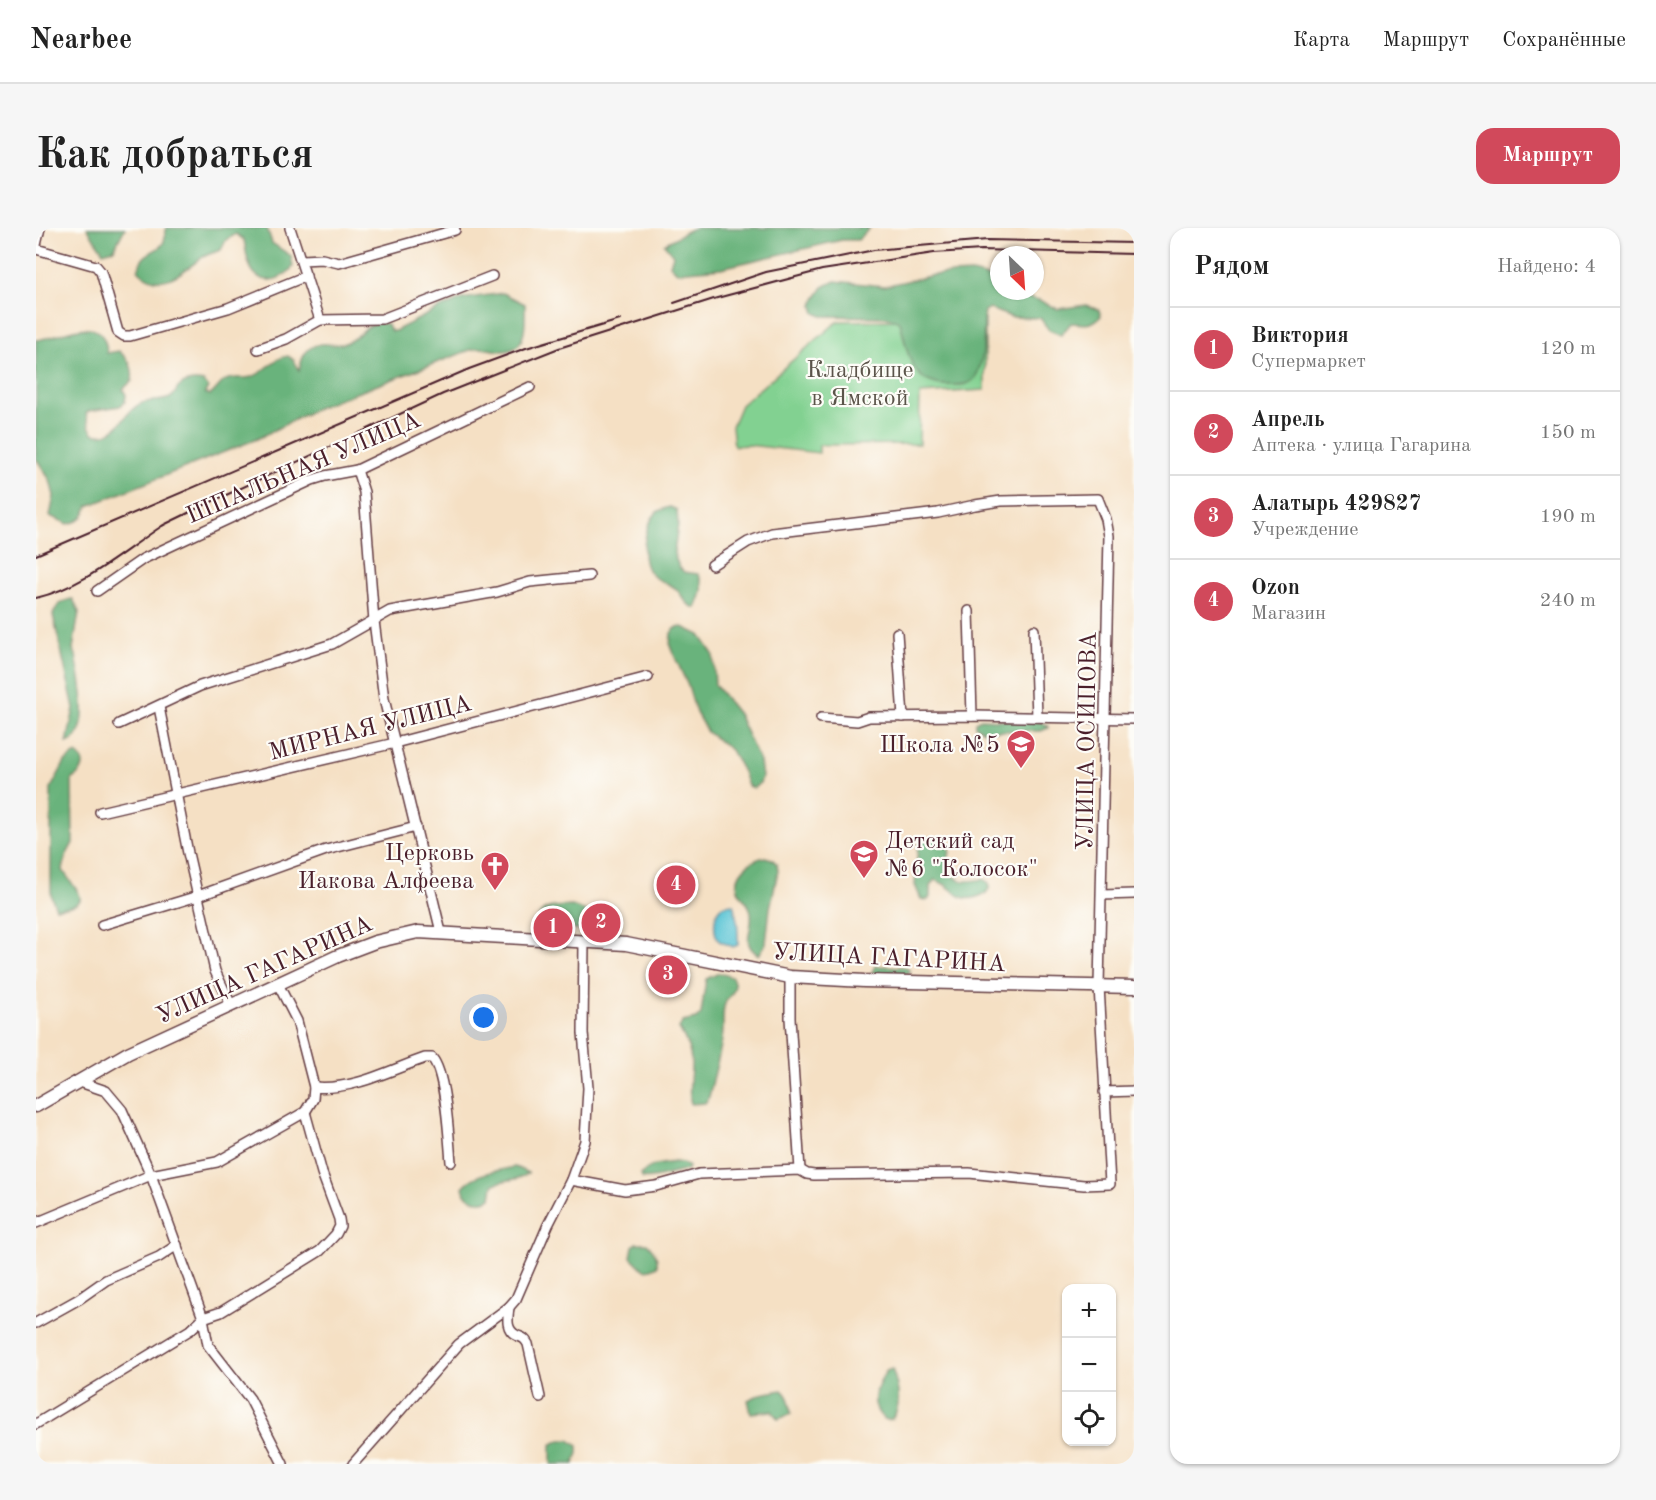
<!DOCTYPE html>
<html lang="ru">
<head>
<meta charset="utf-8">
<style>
  :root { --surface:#fff; --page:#f6f6f6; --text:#222; --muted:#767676; --line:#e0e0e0; --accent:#d1495b }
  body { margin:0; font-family:"Old Standard TT",serif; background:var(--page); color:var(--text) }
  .controls { position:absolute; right:18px; bottom:18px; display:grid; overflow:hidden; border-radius:12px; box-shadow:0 2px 4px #0004 }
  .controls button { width:54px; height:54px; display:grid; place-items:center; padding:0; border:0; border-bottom:2px solid var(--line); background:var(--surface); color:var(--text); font:30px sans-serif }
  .compass { position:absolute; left:954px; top:18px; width:54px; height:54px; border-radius:50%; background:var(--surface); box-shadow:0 2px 4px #0004; rotate:155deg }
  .you { position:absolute; left:448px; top:790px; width:21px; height:21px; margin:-15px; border:4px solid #fff; border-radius:50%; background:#1a73e8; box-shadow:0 0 0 9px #1a73e833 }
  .badge { display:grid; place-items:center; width:39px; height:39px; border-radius:50%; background:var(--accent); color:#fff; font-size:20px; font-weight:700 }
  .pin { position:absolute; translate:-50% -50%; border:3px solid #fff; box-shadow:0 2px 6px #0006 }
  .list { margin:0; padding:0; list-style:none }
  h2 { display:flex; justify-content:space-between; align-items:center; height:78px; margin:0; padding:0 24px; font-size:26px }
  h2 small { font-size:20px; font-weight:400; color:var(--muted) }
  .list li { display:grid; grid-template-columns:39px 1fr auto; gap:18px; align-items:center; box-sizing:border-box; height:84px; padding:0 24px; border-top:2px solid var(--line) }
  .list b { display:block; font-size:22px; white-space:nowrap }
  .list p { margin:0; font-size:20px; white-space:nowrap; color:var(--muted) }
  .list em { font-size:20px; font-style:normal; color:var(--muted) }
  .icon { flex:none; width:33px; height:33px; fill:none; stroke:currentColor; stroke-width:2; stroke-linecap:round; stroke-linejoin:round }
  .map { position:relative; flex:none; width:1098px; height:1236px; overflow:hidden; border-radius:18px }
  header { display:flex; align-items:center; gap:36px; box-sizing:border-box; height:84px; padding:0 30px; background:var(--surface); border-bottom:2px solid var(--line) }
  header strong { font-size:28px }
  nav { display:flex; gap:33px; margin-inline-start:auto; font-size:21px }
  .intro { display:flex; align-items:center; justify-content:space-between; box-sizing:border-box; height:144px; padding:0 36px }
  h1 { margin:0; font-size:42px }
  .button { padding:15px 27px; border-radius:18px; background:var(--accent); color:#fff; font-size:21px; font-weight:700 }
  main { display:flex; gap:36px; padding:0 36px }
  aside { flex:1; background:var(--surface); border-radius:18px; box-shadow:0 2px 4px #0004 }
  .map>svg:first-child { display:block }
</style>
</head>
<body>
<header>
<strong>Nearbee</strong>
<nav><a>Карта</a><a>Маршрут</a><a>Сохранённые</a></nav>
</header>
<div class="intro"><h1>Как добраться</h1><a class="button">Маршрут</a></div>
<main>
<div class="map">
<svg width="1098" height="1236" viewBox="0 0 1098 1236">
  <rect width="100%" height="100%" fill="#fdfcf7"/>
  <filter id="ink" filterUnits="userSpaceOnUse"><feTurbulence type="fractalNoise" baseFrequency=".0167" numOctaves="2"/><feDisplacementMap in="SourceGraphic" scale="12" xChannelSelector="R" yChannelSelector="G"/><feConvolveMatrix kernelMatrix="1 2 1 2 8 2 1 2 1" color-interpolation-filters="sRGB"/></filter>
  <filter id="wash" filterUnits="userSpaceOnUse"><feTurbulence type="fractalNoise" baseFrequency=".008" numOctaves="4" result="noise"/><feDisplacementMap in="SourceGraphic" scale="24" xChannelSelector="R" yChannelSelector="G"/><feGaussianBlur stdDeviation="1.35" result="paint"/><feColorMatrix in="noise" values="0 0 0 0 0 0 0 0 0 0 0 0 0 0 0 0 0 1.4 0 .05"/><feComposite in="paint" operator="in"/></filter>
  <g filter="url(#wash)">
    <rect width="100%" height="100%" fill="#f5e0c4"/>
    <polygon fill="#82d191" stroke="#66785e" stroke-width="1.5" points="949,91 949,162 884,166 883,216 783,217 783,225 712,217 698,218 696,198 705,177 802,93"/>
    <g fill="#69b37b" stroke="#5a6953" stroke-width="1.5">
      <polygon points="51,0 89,0 78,21 67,24"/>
      <path d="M 130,0 L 231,0 L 236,15 L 255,28 L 257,39 C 248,50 231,58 219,46 C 211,38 210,22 208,12 L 200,6 L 190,12 L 185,22 C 179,24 172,26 167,29 C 147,43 126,66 102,42 C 104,38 104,34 106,32 C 116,18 130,26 130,0 Z"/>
      <polygon points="659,0 834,0 822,12 806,12 685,40 641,44 634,37 637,27 628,16 653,2"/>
      <path d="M 935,45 L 957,50 L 962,63 L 1003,72 L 1022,81 L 1050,77 L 1063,82 L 1065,88 C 1056,98 1047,96 1035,95 L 1025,107 L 1013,102 L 1004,90 L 975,89 L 954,81 L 948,84 C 947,105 950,130 940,148 C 936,156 928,157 920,157 C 875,161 873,129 864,94 L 851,89 L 786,88 L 779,85 L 777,78 L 779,71 L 787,59 L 799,53 L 848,58 L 898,47 Z"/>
      <path d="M 467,65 L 489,76 C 489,90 492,118 474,122 C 464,125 454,121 445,120 C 437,120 428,124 421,127 L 283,179 L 221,211 L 52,278 C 48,290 44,293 32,296 L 14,288 L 18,268 L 14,252 L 0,230 L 0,112 C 23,110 68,80 71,125 L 83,123 C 93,132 98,139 96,153 L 87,161 L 90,167 L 89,174 L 84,178 L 53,183 L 50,185 L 53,198 L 57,205 C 83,213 86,183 106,175 C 114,172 126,174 134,170 C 139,168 139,163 142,160 C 149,152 159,152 168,154 L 172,159 L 169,165 L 174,167 C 180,163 182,158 187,154 C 195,147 206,152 215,149 C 230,145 236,130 252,128 L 258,132 L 263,143 C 265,135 266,127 273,121 C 284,112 293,118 305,116 C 324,113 328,91 351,96 L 355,103 L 359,103 L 400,82 L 426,71 Z"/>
      <path d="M 634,279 L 641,282 L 642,296 L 638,326 L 643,339 L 648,344 L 662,346 C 670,358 665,369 660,380 C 649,377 648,369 640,361 C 634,355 622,353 616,347 C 602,333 608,297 621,284 C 624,282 630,280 634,279 Z"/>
      <path d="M 37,371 L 43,384 L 37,421 L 40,427 C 43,449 59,506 31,515 L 38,480 L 17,387 C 20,377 27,372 37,371 Z"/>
      <polygon points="647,399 664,407 677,426 679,457 702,486 724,534 726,549 724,555 718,560 712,558 707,544 695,522 671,504 660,485 652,458 634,418 635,405 640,400"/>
      <polygon points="945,491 1005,494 1011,497 1012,500 1005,503 948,503 939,498 939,494"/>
      <path d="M 40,526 C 52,534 47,545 36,551 L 37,615 L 30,628 L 27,642 C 39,663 62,677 20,680 L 15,668 L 15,560 L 29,534 Z"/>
      <path d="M 891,610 L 902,610 L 912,615 L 914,622 L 911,641 C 923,656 930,654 947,651 L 953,655 L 954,659 L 950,665 C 920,681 921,657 898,652 L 894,658 L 894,669 L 892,672 L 885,671 L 879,657 L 882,616 Z"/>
      <path d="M 729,629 L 736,631 L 741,636 L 742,643 L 734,680 L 730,715 L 723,727 C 701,714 721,700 714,681 C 712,674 704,669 702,661 C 698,645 714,632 729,629 Z"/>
      <path d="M 536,678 L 550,683 C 553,692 552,696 546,702 L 535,702 L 528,694 L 511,693 L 506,698 L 501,693 C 505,676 522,679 536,678 Z"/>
      <path d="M 839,738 L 869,739 L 874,743 C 867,750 843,751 836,744 Z"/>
      <path d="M 683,745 L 696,749 C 704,766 691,765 688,779 C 686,790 688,801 686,812 C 683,831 677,850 673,869 L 669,875 L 655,876 C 651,861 656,846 655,832 C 654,820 649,810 643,800 L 647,794 L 660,791 L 665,786 L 670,751 Z"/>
      <path d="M 639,934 L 646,935 L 652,938 L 651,942 C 641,944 613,953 606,950 L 605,947 C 613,936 626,936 639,934 Z"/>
      <path d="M 479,939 L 492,945 C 482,954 469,950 457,957 L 455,970 C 445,976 438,973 429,966 L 427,959 C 439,944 462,943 479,939 Z"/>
      <path d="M 600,1015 L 611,1015 C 618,1023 622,1027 621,1038 L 615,1041 L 608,1042 L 595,1029 L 597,1018 Z"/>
      <path d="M 856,1141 C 862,1157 867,1177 856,1191 L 850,1192 C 831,1179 840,1160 850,1143 Z"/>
      <path d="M 746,1162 C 754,1169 754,1176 755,1186 L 742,1191 L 736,1183 L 715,1185 L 712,1172 L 725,1166 Z"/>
      <polygon points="524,1212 533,1212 542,1218 542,1225 538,1236 515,1236 515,1217"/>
    </g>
    <path fill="#5bc5d5" stroke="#527280" stroke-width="1.5" d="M 697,676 C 702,693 702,700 702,717 L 697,719 L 683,713 C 677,705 677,688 684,680 C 687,676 693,677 697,676 Z"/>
  </g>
  <g filter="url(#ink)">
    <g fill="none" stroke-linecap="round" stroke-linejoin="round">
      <g stroke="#643c42" stroke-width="12">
        <g id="minor">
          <polyline points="254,0 284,92"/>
          <polyline points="0,17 4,0"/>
          <polyline points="0,21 60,38 65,44 82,104 88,108 94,108 192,80 270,48"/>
          <polyline points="266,32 286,31 303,35 419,2"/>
          <polyline points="222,121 250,111 284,92 346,91 456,48"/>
          <polyline points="321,242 328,264 338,393 348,471 405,704"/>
          <polyline points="61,363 107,331 276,252 289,248 321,242 494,159"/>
          <polyline points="933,383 936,488"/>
          <polyline points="998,402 1001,489"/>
          <polyline points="861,405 867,489"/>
          <polyline points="123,479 152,625 179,743 195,777"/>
          <polyline points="785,490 821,493 833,489 936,488 1098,491"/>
          <polyline points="83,496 164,458 296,416 354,383 461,364 494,354 553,348"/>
          <polyline points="64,584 359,515 612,449"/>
          <polyline points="1066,667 1098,666"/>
          <polyline points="66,697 162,668 290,622 380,599"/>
          <polyline points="754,749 754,790 764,942"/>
          <polyline points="242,756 261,793 278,859"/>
          <polyline points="41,853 70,863 86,882 115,947 167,1090 172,1117 214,1171 247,1236"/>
          <polyline points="1068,864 1098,863"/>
          <polyline points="535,952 589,962 620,958 663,946 764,942 771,946 778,947 933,945 1048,957 1074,956 1063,758 1073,308 1070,291 1062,271 965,273 939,277 902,285 736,305 712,314 676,337"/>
          <path d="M 0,995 L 115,947 L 181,934 L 269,884 L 277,871 L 278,859 C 316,863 354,842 389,830 L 396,830 C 410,845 413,912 415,934"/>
          <path d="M 473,1079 C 472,1089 469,1101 480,1107 C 486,1110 488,1109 492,1116 L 504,1169"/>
          <polyline points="0,1095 43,1071 70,1052 123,1029 141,1017"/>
          <polyline points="0,1196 154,1102 167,1090 185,1084 284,1023 300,1006 304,998 303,991 286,945 269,884"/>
          <polyline points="317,1236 423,1116 473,1079 480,1071 512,997 535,952 549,913 552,860 547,805 548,714"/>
        </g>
      </g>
      <g stroke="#643c42" stroke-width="15">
        <polyline id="major" points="0,878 92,825 302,728 339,714 382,704 590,716 754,749 828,753 1098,759"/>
      </g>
      <use href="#minor" stroke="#fff" stroke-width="9"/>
      <use href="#major" stroke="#fff" stroke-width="12"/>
      <g stroke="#4a1f2b" stroke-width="2">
        <polyline points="638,75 730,44 838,22 951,12 1098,15"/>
        <polyline points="0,327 433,141 490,120 584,92"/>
        <path d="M 0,370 C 48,359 85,325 126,298 C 137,292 149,287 160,281 L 407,166 L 523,120 L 681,70 L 786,42 L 898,25 L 946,22 L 1098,26"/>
      </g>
    </g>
  </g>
  <defs>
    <g id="school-pin" transform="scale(1.5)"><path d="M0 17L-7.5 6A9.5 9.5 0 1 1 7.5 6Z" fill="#d1495b" stroke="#fdfcf7"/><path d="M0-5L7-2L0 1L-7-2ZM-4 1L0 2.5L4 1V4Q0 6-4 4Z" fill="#fff"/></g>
    <g id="church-pin" transform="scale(1.5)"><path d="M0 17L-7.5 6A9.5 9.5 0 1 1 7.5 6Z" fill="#d1495b" stroke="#fdfcf7"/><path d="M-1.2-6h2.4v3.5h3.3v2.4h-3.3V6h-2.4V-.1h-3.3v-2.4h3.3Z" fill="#fff"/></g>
  </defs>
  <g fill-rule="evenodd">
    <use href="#school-pin" x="985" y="516"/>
    <use href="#school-pin" x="828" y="626"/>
    <use href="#church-pin" x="459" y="638"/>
  </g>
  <g text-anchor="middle" stroke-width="4.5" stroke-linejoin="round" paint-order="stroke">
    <g font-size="24" fill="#5b544a" stroke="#fdfcf7">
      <text x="824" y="149">Кладбище<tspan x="824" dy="28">в Ямской</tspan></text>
    </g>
    <g font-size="24" fill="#4a1f2b" stroke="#fdfcf7">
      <text transform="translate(267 239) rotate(-23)" y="8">ШПАЛЬНАЯ УЛИЦА</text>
      <text transform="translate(334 499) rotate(-14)" y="8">МИРНАЯ УЛИЦА</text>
      <text transform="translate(1050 513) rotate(-89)" y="8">УЛИЦА ОСИПОВА</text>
      <text transform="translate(853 729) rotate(3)" y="8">УЛИЦА ГАГАРИНА</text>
      <text transform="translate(228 741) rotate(-24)" y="8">УЛИЦА ГАГАРИНА</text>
    </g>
    <g font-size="24" fill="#4a1f2b" stroke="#fdfcf7" text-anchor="end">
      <text x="964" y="524">Школа №5</text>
      <text x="849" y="620" text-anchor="start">Детский сад<tspan x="849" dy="28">№6 "Колосок"</tspan></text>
      <text x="438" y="632">Церковь<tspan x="438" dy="28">Иакова Алфеева</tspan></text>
    </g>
  </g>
</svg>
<div class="controls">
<button>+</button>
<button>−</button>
<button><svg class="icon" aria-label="locate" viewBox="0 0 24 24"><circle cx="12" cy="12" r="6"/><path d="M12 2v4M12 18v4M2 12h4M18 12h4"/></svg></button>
</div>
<svg class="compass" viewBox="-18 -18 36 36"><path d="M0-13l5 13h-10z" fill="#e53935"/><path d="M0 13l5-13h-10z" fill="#767676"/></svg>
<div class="you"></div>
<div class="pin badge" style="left:517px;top:700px">1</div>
<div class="pin badge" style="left:565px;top:695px">2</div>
<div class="pin badge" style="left:632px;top:747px">3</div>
<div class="pin badge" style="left:640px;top:657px">4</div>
</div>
<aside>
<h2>Рядом<small>Найдено: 4</small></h2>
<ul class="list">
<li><span class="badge">1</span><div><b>Виктория</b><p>Супермаркет</p></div><em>120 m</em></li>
<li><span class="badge">2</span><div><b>Апрель</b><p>Аптека · улица Гагарина</p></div><em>150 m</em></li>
<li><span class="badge">3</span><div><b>Алатырь 429827</b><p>Учреждение</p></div><em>190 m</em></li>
<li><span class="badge">4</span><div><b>Ozon</b><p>Магазин</p></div><em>240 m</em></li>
</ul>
</aside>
</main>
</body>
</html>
